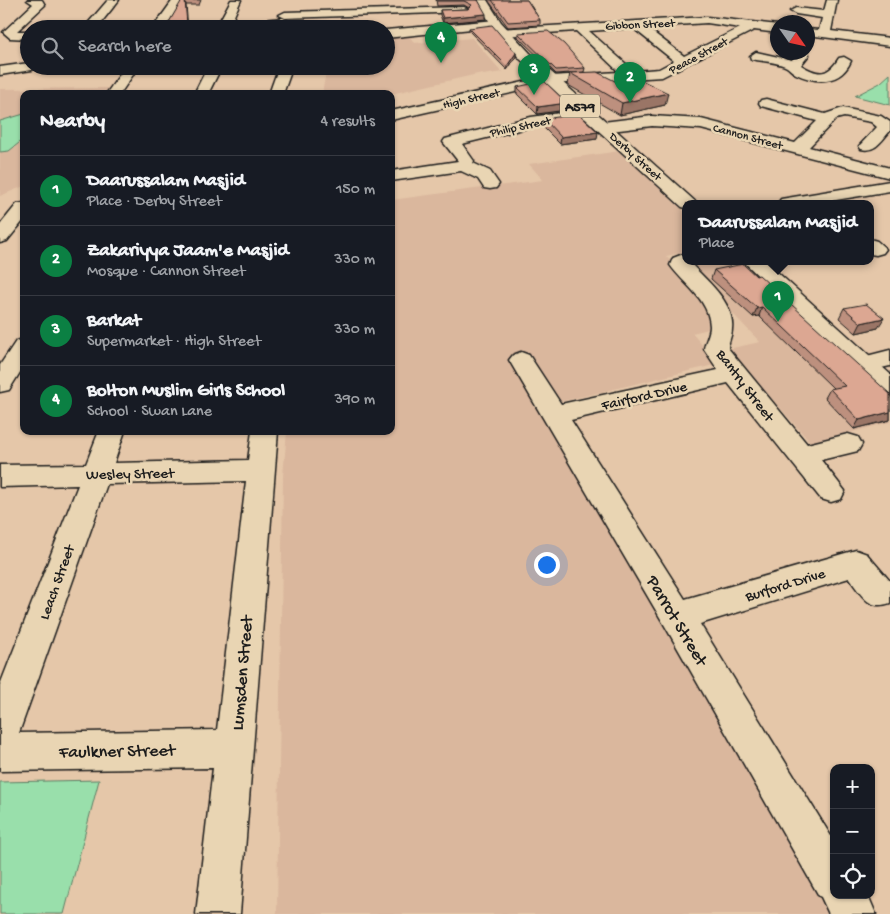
<!DOCTYPE html>
<html lang="en">
<head>
<meta charset="utf-8">
<style>
  :root { --surface:#171b24; --page:#242831; --text:#f1f3f6; --muted:#9ea1a6; --line:#363941; --accent:#0b8043 }
  body { margin:0; font-family:"Gochi Hand",sans-serif; background:var(--page); color:var(--text) }
  .controls { position:absolute; right:15px; bottom:15px; display:grid; overflow:hidden; border-radius:10px; box-shadow:0 1px 4px #0004 }
  .controls button { width:45px; height:45px; display:grid; place-items:center; padding:0; border:0; border-bottom:1px solid var(--line); background:var(--surface); color:var(--text); font:25px sans-serif }
  .compass { position:absolute; left:770px; top:15px; width:45px; height:45px; border-radius:50%; background:var(--surface); box-shadow:0 1px 4px #0004; rotate:124deg }
  .you { position:absolute; left:546px; top:564px; width:18px; height:18px; margin:-12px; border:4px solid #fff; border-radius:50%; background:#1a73e8; box-shadow:0 0 0 8px #1a73e833 }
  .badge { display:grid; place-items:center; width:32px; height:32px; border-radius:50%; background:var(--accent); color:#fff; font-size:16px; font-weight:700 }
  .pin { position:absolute; translate:-50% -41px; filter:drop-shadow(0 1px 2px #0008) }
  .pin::after { content:''; position:absolute; top:26px; width:18px; height:15px; background:inherit; clip-path:polygon(0 0,100% 0,50% 100%) }
  .popup { position:absolute; left:682px; top:200px; width:192px; height:65px; box-sizing:border-box; display:grid; place-content:center; border-radius:10px; background:var(--surface); filter:drop-shadow(0 1px 4px #0005); font-size:16px; white-space:nowrap; color:var(--muted) }
  .popup b { font-size:19px; color:var(--text) }
  .popup::after { content:''; position:absolute; left:50%; top:100%; margin-left:-10px; border:10px solid transparent; border-top-color:var(--surface) }
  .list { margin:0; padding:0; list-style:none }
  h2 { display:flex; justify-content:space-between; align-items:center; height:65px; margin:0; padding:0 20px; font-size:21px }
  h2 small { font-size:16px; font-weight:400; color:var(--muted) }
  .list li { display:grid; grid-template-columns:32px 1fr auto; gap:15px; align-items:center; box-sizing:border-box; height:70px; padding:0 20px; border-top:1px solid var(--line) }
  .list b { display:block; font-size:19px; white-space:nowrap }
  .list p { margin:0; font-size:16px; white-space:nowrap; color:var(--muted) }
  .list em { font-size:16px; font-style:normal; color:var(--muted) }
  .icon { flex:none; width:28px; height:28px; fill:none; stroke:currentColor; stroke-width:2; stroke-linecap:round; stroke-linejoin:round }
  .map { position:relative; flex:none; width:890px; height:914px; overflow:hidden }
  .search { position:absolute; background:var(--surface); box-shadow:0 1px 4px #0004; left:20px; top:20px; width:375px; height:55px; display:flex; align-items:center; gap:12px; box-sizing:border-box; padding:0 18px; border-radius:28px; color:var(--muted); font-size:19px }
  .panel { position:absolute; background:var(--surface); box-shadow:0 1px 4px #0004; left:20px; top:90px; width:375px; height:345px; border-radius:10px }
  .map>svg:first-child { display:block }
</style>
</head>
<body>
<div class="map">
<svg width="890" height="914" viewBox="0 0 890 914">
  <rect width="100%" height="100%" fill="#e5c7a9"/>
  <filter id="ink" filterUnits="userSpaceOnUse"><feTurbulence type="fractalNoise" baseFrequency=".02" numOctaves="2"/><feDisplacementMap in="SourceGraphic" scale="10" xChannelSelector="R" yChannelSelector="G"/><feConvolveMatrix kernelMatrix="1 2 1 2 8 2 1 2 1" color-interpolation-filters="sRGB"/></filter>
  <g filter="url(#ink)">
    <g fill="#dab79d">
      <polygon points="409,35 414,43 472,38 502,72 483,75 482,73 391,94 322,94 327,66 386,66 386,37"/>
      <polygon points="109,88 104,94 24,94 24,186 0,196 0,89"/>
      <polygon points="620,151 685,212 685,252 666,256 706,300 713,328 692,333 718,364 539,407 842,914 277,914 283,476 287,431 391,431 391,200 543,180 529,164"/>
      <polygon points="711,261 729,261 890,405 890,422 811,443 728,349 760,342 689,268 691,264"/>
    </g>
    <g fill="#99dfab" stroke="#5a7e64">
      <polygon points="890,74 890,105 855,96 880,83"/>
      <polygon points="24,114 24,139 9,151 0,152 0,121"/>
      <polygon points="99,780 64,914 0,914 0,782"/>
    </g>
    <g fill="none" stroke-linecap="round" stroke-linejoin="round">
      <g stroke="#1c1c1c" stroke-width="3">
        <g id="minor">
          <polygon points="27,0 42,0 45,5 17,31 29,31 29,39 10,38 3,32 33,4"/>
          <polygon points="108,0 119,0 96,29 83,29"/>
          <polygon points="173,0 183,0 164,29 152,29"/>
          <path d="M 231,0 L 241,0 L 231,23 L 283,18 L 289,22 C 280,31 218,29 202,29 L 204,26 L 218,24 Z"/>
          <polygon points="827,0 837,0 831,31 890,38 890,46 808,35 808,29 819,30 822,18 796,14 790,11 796,8 824,11"/>
          <polygon points="464,7 470,10 468,12 285,18 279,15 285,12"/>
          <path d="M 707,17 L 778,25 L 778,33 L 754,30 L 662,77 L 551,84 L 391,120 L 391,111 L 551,76 L 619,72 L 576,31 L 503,36 L 499,35 L 497,32 L 499,29 ZM 707,23 L 740,28 L 684,56 L 646,27 ZM 633,28 L 674,61 L 659,69 L 634,71 L 589,31 Z"/>
          <polygon points="496,20 500,22 502,24 500,26 386,38 386,30"/>
          <path d="M 808,49 L 809,55 L 801,65 C 819,76 828,76 839,58 L 844,57 L 851,61 C 841,84 817,84 796,74 C 792,72 790,69 787,67 C 780,62 760,61 751,59 L 750,56 L 756,52 L 792,60 L 797,52 L 808,52 Z"/>
          <polygon points="29,63 29,66 38,66 32,70 0,75 0,67"/>
          <polygon points="126,66 139,66 120,94 106,94"/>
          <polygon points="208,66 222,66 208,94 194,94"/>
          <polygon points="279,66 293,66 283,94 269,94"/>
          <path d="M 766,99 L 825,114 L 843,108 L 881,116 L 890,122 L 890,131 C 882,140 875,153 861,149 L 859,146 L 877,127 L 871,122 L 844,117 L 836,119 L 809,147 L 890,168 L 890,178 L 701,129 L 652,126 L 603,132 L 598,130 L 595,127 L 598,124 L 603,122 L 652,116 L 701,119 L 795,143 L 817,121 L 761,106 L 759,103 L 761,100 Z"/>
          <polygon points="582,110 587,112 590,115 587,118 531,127 462,144 474,161 473,163 490,171 499,184 496,188 490,189 484,188 478,179 461,171 391,181 391,171 458,161 443,142 445,139 531,117"/>
          <polygon points="890,181 890,191 818,203 778,203 781,199 787,198"/>
          <polygon points="24,203 24,220 7,241 0,243 0,225 17,204"/>
          <polygon points="870,239 877,241 886,249 883,253 876,255 870,254"/>
          <path d="M 686,253 L 686,261 L 695,261 L 691,264 C 707,281 735,303 732,329 C 732,336 728,342 728,348 L 807,444 L 848,434 L 858,437 L 862,444 L 858,451 L 821,460 L 845,491 L 841,499 L 831,502 L 821,499 L 728,383 L 571,420 L 685,599 L 856,550 L 867,554 L 890,581 L 890,603 C 868,611 861,594 849,578 L 700,624 L 834,841 L 834,895 L 868,895 L 876,914 L 829,914 L 821,897 L 819,896 L 665,626 L 509,360 L 513,355 L 521,352 L 529,355 L 561,404 L 718,370 L 704,349 C 705,341 710,334 710,326 C 709,299 684,285 670,265 L 673,258 Z"/>
          <polygon points="24,339 24,366 9,390 0,392 0,365 16,341"/>
          <polygon points="890,350 890,366 864,372 855,369 852,364 855,359"/>
          <path d="M 99,431 L 125,431 L 114,463 L 248,460 L 252,431 L 278,431 L 240,914 L 196,914 L 213,768 L 0,771 L 0,685 L 78,485 L 0,487 L 0,465 L 86,464 ZM 246,481 L 217,730 L 19,733 L 107,484 Z"/>
        </g>
      </g>
      <g stroke="#1c1c1c" stroke-width="3">
        <g id="major">
          <polygon points="477,0 487,0 501,22 530,53 697,203 686,203 686,208 682,207 520,59 492,26"/>
          <polygon points="743,261 765,261 890,374 890,396 881,394"/>
        </g>
      </g>
      <use href="#minor" fill="#e9d5b3" fill-rule="evenodd"/>
      <use href="#major" fill="#e9d5b3" fill-rule="evenodd"/>
    </g>
    <g fill="#bd907e" stroke="#1c1c1c">
      <polygon points="181,0 201,0 199,5 186,5 181,2"/>
      <polygon points="436,0 478,0 486,19 443,23 440,15 440,10 468,9 469,8 464,5 437,6"/>
      <polygon points="488,0 527,0 540,20 540,25 508,27"/>
      <polygon points="469,28 516,53 516,57 507,70 469,31"/>
      <polygon points="518,33 585,68 584,72 556,74 518,37"/>
      <polygon points="570,73 617,82 665,105 620,115 568,85"/>
      <polygon points="517,87 567,103 566,110 537,114 517,94"/>
      <polygon points="544,119 597,139 560,144 543,127"/>
      <polygon points="714,270 890,394 890,420 854,429 825,398 830,389 833,388 759,316 753,317 711,279"/>
      <polygon points="844,308 878,328 856,333 839,318"/>
    </g>
    <g fill="#9a7566" stroke="#1c1c1c">
      <polygon points="185,0 186,5 188,29 184,29"/>
      <polygon points="486,14 486,19 443,23 443,18"/>
      <polygon points="516,53 516,57 507,70 507,66"/>
      <polygon points="668,93 665,105 620,115 622,103"/>
      <polygon points="567,103 566,110 537,114 538,107"/>
      <polygon points="598,132 597,139 560,144 561,137"/>
      <polygon points="762,307 759,316 753,317 757,308"/>
      <polygon points="884,318 878,328 856,333 861,323"/>
      <polygon points="890,412 890,420 854,429 859,420"/>
    </g>
    <g fill="#dca792" stroke="#1c1c1c">
      <polygon points="182,0 185,0 187,24 184,29 165,29"/>
      <polygon points="436,0 478,0 486,14 443,18 440,10 468,9 472,5 464,1 437,1"/>
      <polygon points="492,0 527,0 540,20 508,22"/>
      <polygon points="492,25 516,53 507,66 469,28"/>
      <polygon points="548,31 564,44 585,68 556,70 518,33"/>
      <polygon points="597,72 617,82 637,78 668,93 622,103 570,73"/>
      <polygon points="544,81 567,103 538,107 517,87"/>
      <polygon points="579,114 598,132 561,137 544,119"/>
      <polygon points="743,264 756,276 759,275 890,394 890,412 859,420 830,389 845,386 762,307 757,308 714,270"/>
      <polygon points="866,304 884,318 861,323 844,308"/>
    </g>
  </g>
  <g text-anchor="middle" stroke-width="5" stroke-linejoin="round" paint-order="stroke">
    <g font-size="12" fill="#1c1c1c" stroke="#e9d5b3">
      <text transform="translate(640 24) rotate(-3)" y="4">Gibbon Street</text>
      <text transform="translate(698 55) rotate(-28)" y="4">Peace Street</text>
      <text transform="translate(471 98) rotate(-13)" y="4">High Street</text>
      <text transform="translate(520 126) rotate(-12)" y="4">Philip Street</text>
      <text transform="translate(748 136) rotate(15)" y="4">Cannon Street</text>
      <text transform="translate(636 156) rotate(42)" y="4">Derby Street</text>
    </g>
    <rect fill="#e9d5b3" stroke="#5a5449" stroke-width="1" x="560" y="94.5" width="40" height="23" rx="4"/>
    <g font-size="14" font-weight="bold" fill="#1c1c1c">
      <text x="580" y="111">A579</text>
    </g>
    <g font-size="15" fill="#1c1c1c" stroke="#e9d5b3">
      <text transform="translate(746 385) rotate(53)" y="5">Bantry Street</text>
      <text transform="translate(644 395) rotate(-13)" y="5">Fairford Drive</text>
      <text transform="translate(130 473) rotate(-1)" y="5">Wesley Street</text>
      <text transform="translate(56 582) rotate(-70)" y="5">Leach Street</text>
      <text transform="translate(785 584) rotate(-17)" y="5">Burford Drive</text>
    </g>
    <g font-size="18" fill="#1c1c1c" stroke="#e9d5b3">
      <text transform="translate(678 620) rotate(59)" y="6">Parrot Street</text>
      <text transform="translate(241 673) rotate(-85)" y="6">Lumsden Street</text>
      <text transform="translate(117 750) rotate(-1)" y="6">Faulkner Street</text>
    </g>
  </g>
</svg>
<div class="controls">
<button>+</button>
<button>−</button>
<button><svg class="icon" aria-label="locate" viewBox="0 0 24 24"><circle cx="12" cy="12" r="6"/><path d="M12 2v4M12 18v4M2 12h4M18 12h4"/></svg></button>
</div>
<svg class="compass" viewBox="-18 -18 36 36"><path d="M0-13l5 13h-10z" fill="#e53935"/><path d="M0 13l5-13h-10z" fill="#9ea1a6"/></svg>
<div class="you"></div>
<div class="pin badge" style="left:778px;top:322px">1</div>
<div class="popup"><b>Daarussalam Masjid</b>Place</div>
<div class="pin badge" style="left:630px;top:103px">2</div>
<div class="pin badge" style="left:534px;top:95px">3</div>
<div class="pin badge" style="left:441px;top:63px">4</div>
<div class="search"><svg class="icon" aria-label="search" viewBox="0 0 24 24"><circle cx="10" cy="10" r="6"/><path d="M15 15l6 6"/></svg>Search here</div>
<section class="panel">
<h2>Nearby<small>4 results</small></h2>
<ul class="list">
<li><span class="badge">1</span><div><b>Daarussalam Masjid</b><p>Place · Derby Street</p></div><em>150 m</em></li>
<li><span class="badge">2</span><div><b>Zakariyya Jaam'e Masjid</b><p>Mosque · Cannon Street</p></div><em>330 m</em></li>
<li><span class="badge">3</span><div><b>Barkat</b><p>Supermarket · High Street</p></div><em>330 m</em></li>
<li><span class="badge">4</span><div><b>Bolton Muslim Girls School</b><p>School · Swan Lane</p></div><em>390 m</em></li>
</ul>
</section>
</div>
</body>
</html>
